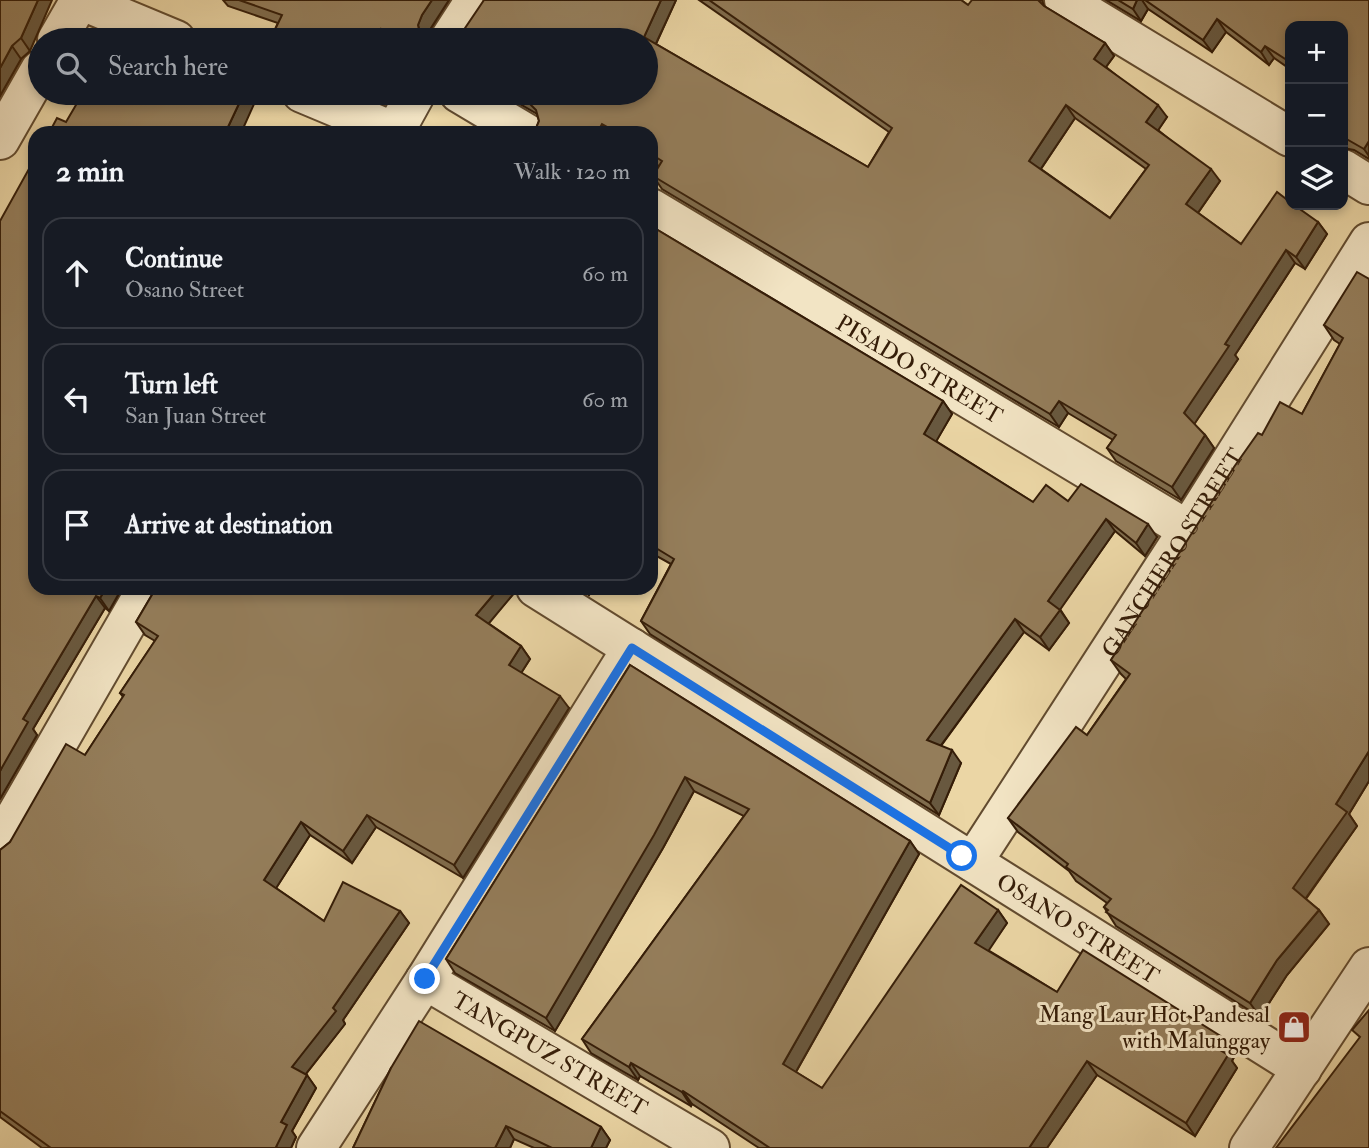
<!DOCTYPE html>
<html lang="en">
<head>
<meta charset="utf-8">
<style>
  :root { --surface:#171b24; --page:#20242c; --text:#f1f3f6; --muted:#9ea1a6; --line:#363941 }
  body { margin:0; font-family:"IM FELL Double Pica",serif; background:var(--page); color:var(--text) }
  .controls { position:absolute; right:21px; top:21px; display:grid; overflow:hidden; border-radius:14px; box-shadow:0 4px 10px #0003 }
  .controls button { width:63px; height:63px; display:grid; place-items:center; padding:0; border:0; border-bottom:2px solid var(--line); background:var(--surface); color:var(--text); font:35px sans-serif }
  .stop { position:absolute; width:21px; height:21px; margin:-16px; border:5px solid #1a73e8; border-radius:50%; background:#fff }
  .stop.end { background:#1a73e8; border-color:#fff; box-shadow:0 2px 7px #0008 }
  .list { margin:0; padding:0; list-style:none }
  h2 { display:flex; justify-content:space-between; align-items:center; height:91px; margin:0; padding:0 28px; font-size:30px }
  h2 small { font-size:23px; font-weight:400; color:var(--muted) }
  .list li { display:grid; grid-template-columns:46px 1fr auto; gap:21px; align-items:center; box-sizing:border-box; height:112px; margin:0 14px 14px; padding:0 14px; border:2px solid var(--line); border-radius:21px }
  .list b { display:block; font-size:26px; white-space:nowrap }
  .list p { margin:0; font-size:23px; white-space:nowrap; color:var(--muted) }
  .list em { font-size:23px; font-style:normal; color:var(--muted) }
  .icon { flex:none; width:38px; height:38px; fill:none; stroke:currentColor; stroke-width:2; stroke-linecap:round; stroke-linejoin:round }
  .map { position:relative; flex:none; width:1369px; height:1148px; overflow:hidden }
  .search { position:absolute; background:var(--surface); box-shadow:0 4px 10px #0003; left:28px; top:28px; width:630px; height:77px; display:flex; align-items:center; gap:18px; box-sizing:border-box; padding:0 24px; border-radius:38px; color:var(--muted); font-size:26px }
  .panel { position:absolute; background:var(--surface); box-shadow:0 4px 10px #0003; left:28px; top:126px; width:630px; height:469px; border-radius:21px }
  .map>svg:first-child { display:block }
</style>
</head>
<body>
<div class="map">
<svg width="1369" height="1148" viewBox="0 0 1369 1148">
  <rect width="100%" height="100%" fill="#ebd6a5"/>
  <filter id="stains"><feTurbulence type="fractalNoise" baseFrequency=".00286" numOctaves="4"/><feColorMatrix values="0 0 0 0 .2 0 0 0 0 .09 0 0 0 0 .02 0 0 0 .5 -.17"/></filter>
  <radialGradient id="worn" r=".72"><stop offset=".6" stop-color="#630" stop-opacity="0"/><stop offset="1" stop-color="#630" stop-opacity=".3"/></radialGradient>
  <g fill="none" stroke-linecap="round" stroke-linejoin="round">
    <g stroke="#624b2f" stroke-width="42">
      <g id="minor">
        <polyline points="80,0 176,40"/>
        <polyline points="1064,0 1290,137"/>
        <polyline points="57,40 80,0"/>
        <polyline points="449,40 475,0"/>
        <polyline points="302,93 395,132"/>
        <polyline points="459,93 526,133"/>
        <polyline points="394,133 416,93"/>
        <polyline points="0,140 40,70"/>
        <polyline points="1343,169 1369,185"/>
        <path id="s1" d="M 651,208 L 1188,530"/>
        <path id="s2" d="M 536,588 L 1302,1069"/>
        <polyline points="0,843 147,588"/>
        <path id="s3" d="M 973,862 L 1188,530 L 1369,242"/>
        <path id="s4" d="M 425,980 L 710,1148"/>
        <polyline points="316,1148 425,980 632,648"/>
        <polyline points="1249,1148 1369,967"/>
      </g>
    </g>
    <use href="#minor" stroke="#f2e4c4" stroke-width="38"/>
  </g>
  <g fill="#7f6c4d" stroke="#351d08" stroke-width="2" fill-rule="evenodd">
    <polygon points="0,0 30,51 21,59 0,96"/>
    <polygon points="223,0 449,0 431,28 427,38 428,40 270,40 278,23 228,6"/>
    <path d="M 484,0 L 676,0 L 656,44 L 868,167 L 889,132 L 699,0 L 961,0 L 968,5 L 1042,0 L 1044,6 L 1105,43 L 1114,56 L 1106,67 L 1167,117 L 1158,130 L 1220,181 L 1198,213 L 1241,244 L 1318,222 L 1327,234 L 1305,269 L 1295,263 L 1235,355 L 1238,359 L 1194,424 L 1205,435 L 1214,448 L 1181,500 L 1116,461 L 1107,448 L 1113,440 L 1068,413 L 1059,427 L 662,189 L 653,176 L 659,166 L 651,161 L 651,133 L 534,133 L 539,121 L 537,114 L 501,93 L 646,93 ZM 1075,118 L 1146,169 L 1110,218 L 1041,169 Z"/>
    <polygon points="1106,0 1369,0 1369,159 1354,150 1343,148 1343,26 1290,26 1290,69 1274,58 1269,65 1226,32 1212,52 1148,9 1141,21"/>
    <polygon points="35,158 122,588 109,611 105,608 33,729 37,735 0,799"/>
    <polygon points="651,226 943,401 952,414 936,441 1033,502 1068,501 1157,537 1145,556 1115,531 1060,609 1069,623 1049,650 1024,632 941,746 961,763 939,815 650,634 641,621 671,564 651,553"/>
    <polygon points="1369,279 1369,781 1349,814 1357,826 1306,899 1319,910 1329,924 1287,975 1260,1017 1116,926 1104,907 1107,903 1076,881 1069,871 1018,832 1008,818 1087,735 1126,679 1121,674 1111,660 1262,435 1302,414 1340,344 1334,340 1324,325"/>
    <polygon points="156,588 514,588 515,592 488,623 521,646 530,659 521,673 569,708 463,878 376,827 352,863 310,835 276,888 324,921 400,911 409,923 343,1020 345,1024 306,1074 316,1088 292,1131 296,1137 291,1148 42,1148 0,1117 0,850 10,842 85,755 123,697 120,693 155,641 145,635 136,622"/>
    <polygon points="577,588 594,588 589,595"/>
    <polygon points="630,665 910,841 919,854 796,1072 822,1088 998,910 1007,923 988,950 1057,992 1227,1040 1236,1053 1232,1061 1237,1068 1195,1136 1097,1075 1047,1148 759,1148 692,1104 691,1106 640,1076 638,1080 591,1053 582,1039 744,816 694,791 663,848 555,1031 455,973 446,959"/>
    <polygon points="391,1068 601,1127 610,1140 606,1148 534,1148 514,1139 510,1148 353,1148"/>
  </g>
  <g fill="#68583f" stroke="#351d08" stroke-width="2">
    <polygon points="38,0 52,0 30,51 21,38"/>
    <polygon points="432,0 449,0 431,28 427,38 428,40 423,40 421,38 418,25 422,15"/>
    <polygon points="661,0 676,0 653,50 644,37"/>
    <polygon points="1137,0 1142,0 1148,9 1141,21 1133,9"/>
    <polygon points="1217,19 1226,32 1212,52 1203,40"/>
    <polygon points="381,29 389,40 376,40"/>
    <polygon points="1105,43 1114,56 1103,71 1094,59"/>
    <polygon points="12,46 21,59 0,96 0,68"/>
    <polygon points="1265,46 1274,58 1269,65 1261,52"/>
    <polygon points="244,93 259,93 241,133 232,133 228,127"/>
    <polygon points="1066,105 1075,118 1038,173 1029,161"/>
    <polygon points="1158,105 1167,117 1155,135 1146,122"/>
    <polygon points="602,124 609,133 597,133"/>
    <polygon points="1369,141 1369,156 1364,149"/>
    <polygon points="1211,169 1220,181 1195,217 1186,204"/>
    <polygon points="1318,222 1327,234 1305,269 1296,257"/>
    <polygon points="1286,250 1295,263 1235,355 1238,359 1193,426 1184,413 1225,344"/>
    <polygon points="943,401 952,414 933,447 924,434"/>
    <polygon points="1059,401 1068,413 1059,427 1050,414"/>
    <polygon points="1205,435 1214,448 1181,500 1172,487"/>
    <polygon points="1106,519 1115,531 1057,614 1048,601"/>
    <polygon points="1148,524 1157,537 1145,556 1136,543"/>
    <polygon points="106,588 122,588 109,611 100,598"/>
    <polygon points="499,588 514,588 515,592 485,628 476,615"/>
    <polygon points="584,588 594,588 589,595"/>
    <polygon points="96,596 105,608 33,729 37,735 0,799 0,771 23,719"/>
    <polygon points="1060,610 1069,623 1049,650 1040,637"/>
    <polygon points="1015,619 1024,632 936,752 927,740"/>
    <polygon points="521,646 530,659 518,678 509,665"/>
    <polygon points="560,696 569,708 463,878 454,865"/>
    <polygon points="952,750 961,763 939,815 930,803"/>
    <polygon points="1369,751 1369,781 1349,814 1357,826 1303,902 1293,888 1336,804"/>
    <polygon points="685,777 694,791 663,848 555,1031 546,1018"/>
    <polygon points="367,815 376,827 352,863 343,851"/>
    <polygon points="301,822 310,835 273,893 264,880"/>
    <polygon points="910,841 919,854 793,1077 783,1064"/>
    <polygon points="998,910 1007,923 985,956 975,943"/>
    <polygon points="1319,910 1329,924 1287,975 1260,1017 1250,1003 1277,960"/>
    <polygon points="400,911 409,923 343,1020 345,1024 301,1080 292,1067"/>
    <polygon points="1227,1040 1236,1053 1232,1061 1237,1068 1195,1136 1186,1123 1220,1050"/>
    <polygon points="1087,1061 1097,1075 1047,1148 1029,1148"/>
    <polygon points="631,1063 640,1076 638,1080 629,1067"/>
    <polygon points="307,1075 316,1088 292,1131 296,1137 291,1148 276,1148 281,1122"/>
    <polygon points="683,1091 692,1104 691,1106 682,1092"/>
    <polygon points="506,1126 514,1139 510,1148 495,1148"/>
    <polygon points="601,1127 610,1140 606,1148 591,1148"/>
  </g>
  <g fill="#947d5a" stroke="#351d08" stroke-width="2" fill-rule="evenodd">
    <polygon points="0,0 38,0 21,38 12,46 0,68"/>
    <polygon points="239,0 432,0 422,15 418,25 421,38 423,40 400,40 381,29 376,40 270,40 282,15"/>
    <path d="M 484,0 L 661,0 L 644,37 L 868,167 L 892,128 L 709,0 L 961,0 L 968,5 L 972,0 L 1038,0 L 1044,6 L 1105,43 L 1094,59 L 1158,105 L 1146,122 L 1211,169 L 1186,204 L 1241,244 L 1277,192 L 1290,202 L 1290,205 L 1294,205 L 1318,222 L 1296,257 L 1286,250 L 1225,344 L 1229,346 L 1184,413 L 1205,435 L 1172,487 L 1107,448 L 1116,435 L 1059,401 L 1050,414 L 653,176 L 662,161 L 651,154 L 651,133 L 618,133 L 602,124 L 597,133 L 534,133 L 539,121 L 536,110 L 528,102 L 514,93 L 646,93 L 646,40 L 457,40 ZM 1066,105 L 1149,165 L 1110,218 L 1029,161 Z"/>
    <polygon points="1118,0 1137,0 1133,9"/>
    <polygon points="1145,0 1369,0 1369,141 1364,149 1343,137 1343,26 1290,26 1290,62 1265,46 1261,52 1217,19 1203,40"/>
    <polygon points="83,93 244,93 228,127 239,131 239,133 49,133 57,118 66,122"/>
    <polygon points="35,158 35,588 106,588 100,598 96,596 23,719 28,722 0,771 0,221"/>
    <polygon points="651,226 943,401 924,434 1033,502 1046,485 1068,501 1081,484 1148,524 1136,543 1106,519 1048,601 1060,610 1040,637 1015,619 927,740 952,750 930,803 641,621 674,559 651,545"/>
    <polygon points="1357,272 1369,279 1369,751 1336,804 1347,812 1293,888 1319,910 1277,960 1250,1003 1106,912 1108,910 1104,907 1111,899 1066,867 1068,864 1008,818 1076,727 1087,735 1130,674 1111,660 1234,467 1258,433 1262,435 1280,402 1302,414 1343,338 1324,325"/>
    <polygon points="156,588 499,588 476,615 521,646 509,665 560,696 454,865 367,815 343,851 301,822 264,880 324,921 343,882 400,911 333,1008 336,1011 292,1067 307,1075 281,1122 287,1125 276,1147 277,1148 51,1148 0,1111 0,850 10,842 66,744 85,755 124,695 120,693 158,636 136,622"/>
    <polygon points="630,665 910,841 783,1064 822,1088 961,885 998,910 975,943 1057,992 1083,950 1227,1040 1220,1050 1228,1055 1186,1123 1087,1061 1029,1148 770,1148 683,1091 682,1092 631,1063 629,1067 582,1039 749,809 685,777 654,835 546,1018 446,959"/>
    <polygon points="1369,1010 1369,1148 1276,1148 1360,1037 1352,1030"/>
    <polygon points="419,1021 601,1127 591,1148 552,1148 506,1126 495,1148 353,1148 391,1068"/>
  </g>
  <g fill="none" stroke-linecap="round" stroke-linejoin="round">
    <polyline stroke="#1a73e8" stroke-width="9" points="425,979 632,648 962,856"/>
  </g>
  <defs>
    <g id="shop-square" transform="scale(1.75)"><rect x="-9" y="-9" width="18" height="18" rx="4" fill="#8f2418" stroke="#f2e4c4"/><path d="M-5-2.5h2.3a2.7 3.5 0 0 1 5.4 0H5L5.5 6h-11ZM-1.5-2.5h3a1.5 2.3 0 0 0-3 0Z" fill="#fff"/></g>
  </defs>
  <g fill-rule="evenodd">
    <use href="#shop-square" x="1294" y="1027"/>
  </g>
  <g text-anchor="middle" stroke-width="6" stroke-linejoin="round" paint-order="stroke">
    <g font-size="23" fill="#351d08" stroke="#f2e4c4">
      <text dy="8" stroke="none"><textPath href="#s1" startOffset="313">PISADO STREET</textPath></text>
      <text dy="8" stroke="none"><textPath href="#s3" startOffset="368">GANCHERO STREET</textPath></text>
      <text dy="8" stroke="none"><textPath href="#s2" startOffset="640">OSANO STREET</textPath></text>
      <text dy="8" stroke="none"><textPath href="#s4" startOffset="145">TANGPUZ STREET</textPath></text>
    </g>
    <g font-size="23" fill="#351d08" stroke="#f2e4c4" text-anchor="end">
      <text x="1270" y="1022">Mang Laur Hot Pandesal<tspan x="1270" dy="26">with Malunggay</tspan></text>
    </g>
  </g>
  <rect width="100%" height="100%" filter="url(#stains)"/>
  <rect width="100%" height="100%" fill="url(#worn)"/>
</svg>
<div class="controls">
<button>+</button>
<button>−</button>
<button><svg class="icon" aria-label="layers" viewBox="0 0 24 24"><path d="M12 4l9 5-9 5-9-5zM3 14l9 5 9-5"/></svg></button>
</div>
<div class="stop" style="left:962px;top:856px"></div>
<div class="stop end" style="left:425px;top:979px"></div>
<div class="search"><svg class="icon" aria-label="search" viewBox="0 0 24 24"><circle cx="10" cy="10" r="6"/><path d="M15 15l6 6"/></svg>Search here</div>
<section class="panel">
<h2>2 min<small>Walk · 120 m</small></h2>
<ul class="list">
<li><svg class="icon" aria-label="ahead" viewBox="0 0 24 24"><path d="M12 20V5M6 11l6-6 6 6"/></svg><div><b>Continue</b><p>Osano Street</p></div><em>60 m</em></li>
<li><svg class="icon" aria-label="left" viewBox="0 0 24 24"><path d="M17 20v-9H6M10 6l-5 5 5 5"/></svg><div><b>Turn left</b><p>San Juan Street</p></div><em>60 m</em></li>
<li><svg class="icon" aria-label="arrive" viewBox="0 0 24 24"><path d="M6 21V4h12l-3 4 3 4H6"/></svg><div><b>Arrive at destination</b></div></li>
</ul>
</section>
</div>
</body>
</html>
